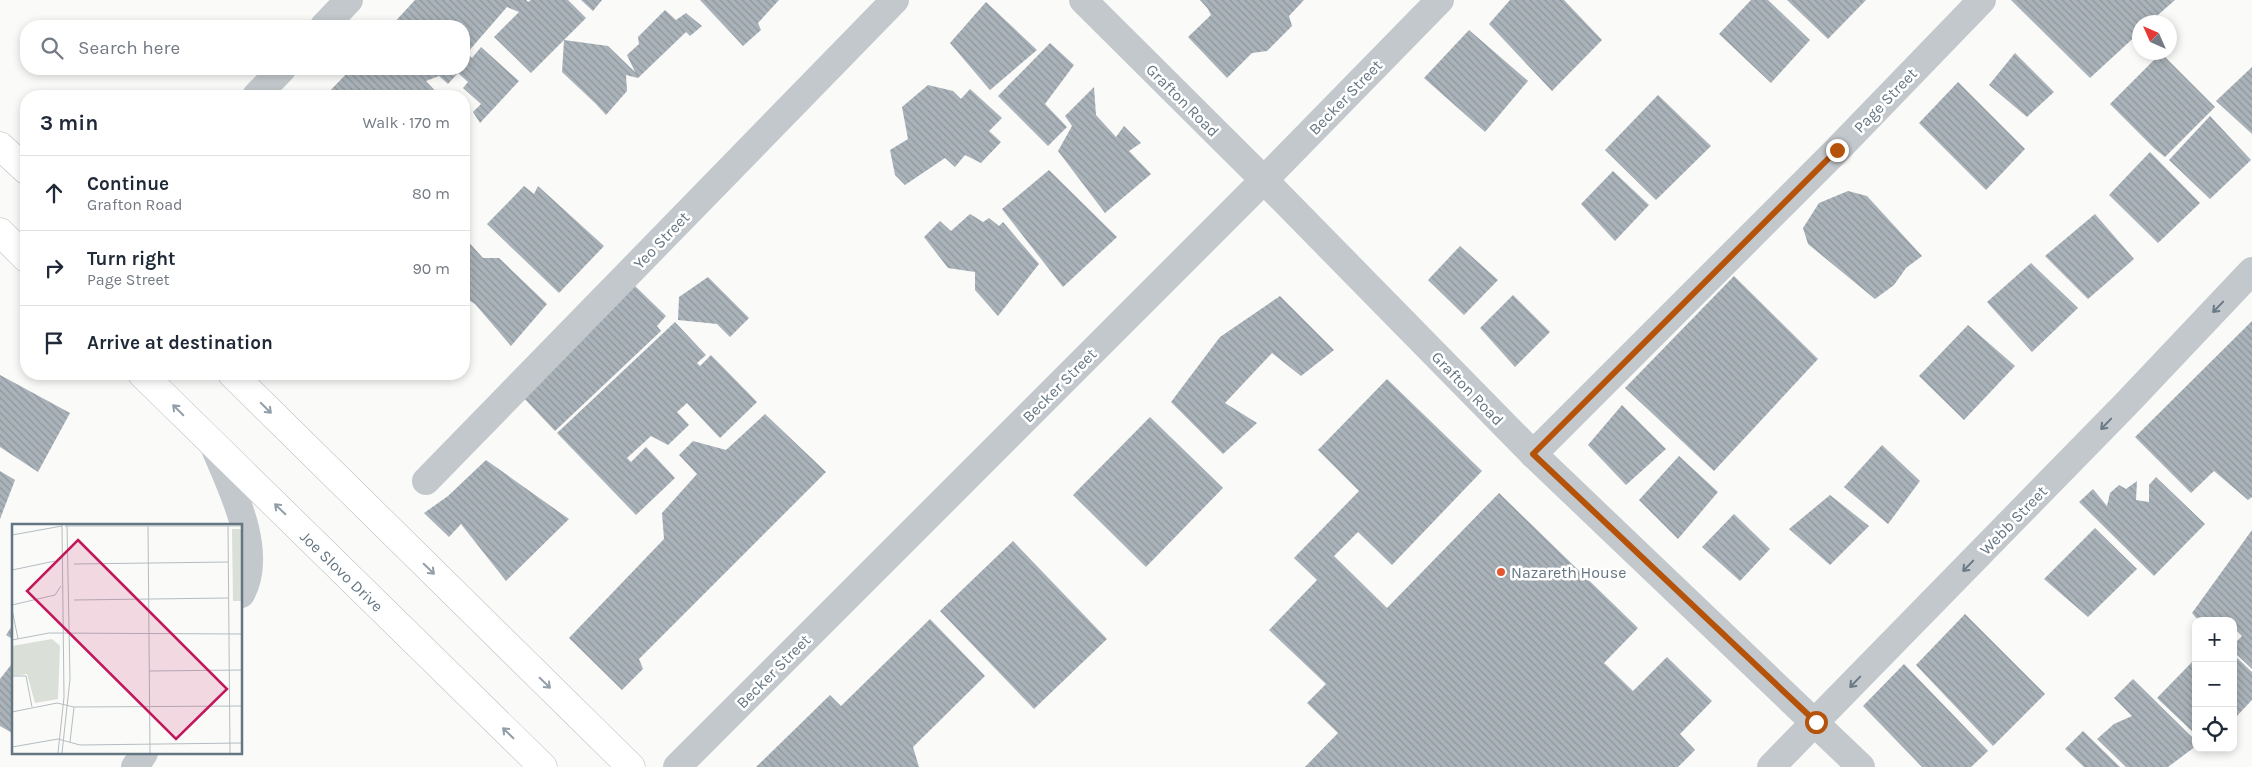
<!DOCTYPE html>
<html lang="en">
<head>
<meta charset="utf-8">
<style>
  :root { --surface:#fff; --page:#f6f6f7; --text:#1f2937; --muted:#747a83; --line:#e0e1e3 }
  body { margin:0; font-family:Karla,sans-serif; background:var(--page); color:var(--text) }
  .controls { position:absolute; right:15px; bottom:15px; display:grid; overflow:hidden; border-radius:10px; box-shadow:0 2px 8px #0003 }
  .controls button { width:45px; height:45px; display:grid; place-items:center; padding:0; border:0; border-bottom:1px solid var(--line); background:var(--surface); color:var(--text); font:25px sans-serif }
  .compass { position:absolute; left:2132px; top:15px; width:45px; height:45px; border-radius:50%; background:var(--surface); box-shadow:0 2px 8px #0003; rotate:315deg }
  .stop { position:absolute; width:15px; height:15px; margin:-11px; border:4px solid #b45309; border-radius:50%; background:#fff }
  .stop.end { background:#b45309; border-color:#fff; box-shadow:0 1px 5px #0008 }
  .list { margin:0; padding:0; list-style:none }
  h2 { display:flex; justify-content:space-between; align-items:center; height:65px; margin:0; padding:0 20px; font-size:21px }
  h2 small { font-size:16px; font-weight:400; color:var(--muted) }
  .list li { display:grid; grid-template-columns:32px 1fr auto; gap:15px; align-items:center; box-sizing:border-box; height:75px; padding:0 20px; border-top:1px solid var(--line) }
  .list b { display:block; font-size:19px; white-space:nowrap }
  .list p { margin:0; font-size:16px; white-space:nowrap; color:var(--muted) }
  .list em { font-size:16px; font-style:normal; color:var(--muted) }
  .icon { flex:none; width:28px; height:28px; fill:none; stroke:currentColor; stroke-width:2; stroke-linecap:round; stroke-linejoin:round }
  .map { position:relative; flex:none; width:2252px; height:767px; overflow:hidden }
  .search { position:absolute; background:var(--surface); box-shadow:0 2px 8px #0003; left:20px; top:20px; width:450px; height:55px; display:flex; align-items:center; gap:12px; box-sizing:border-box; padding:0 18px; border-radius:20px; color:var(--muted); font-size:19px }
  .panel { position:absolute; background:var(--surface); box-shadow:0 2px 8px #0003; left:20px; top:90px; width:450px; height:290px; border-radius:20px }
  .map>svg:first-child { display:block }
</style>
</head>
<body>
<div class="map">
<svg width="2252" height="767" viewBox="0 0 2252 767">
  <defs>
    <pattern id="building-back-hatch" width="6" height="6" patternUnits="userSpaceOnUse" patternTransform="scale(1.25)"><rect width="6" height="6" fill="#aab3b9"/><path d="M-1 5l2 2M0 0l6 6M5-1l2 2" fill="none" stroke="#8e969c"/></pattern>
  </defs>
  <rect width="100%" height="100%" fill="#fafaf8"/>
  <g fill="url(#building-back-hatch)">
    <polygon points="415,0 526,0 528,2 531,0 568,0 586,18 531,73 494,37 519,12 507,7 467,53 472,58 481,47 519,81 480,123 473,112 481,104 463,88 468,82 458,73 448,84 439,76 426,81 440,96 325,96 351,69 464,69 464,26 391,26"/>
    <polygon points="581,0 602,0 593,11"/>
    <polygon points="700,0 779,0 758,23 761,30 743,46"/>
    <polygon points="1200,0 1304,0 1289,16 1292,26 1267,51 1252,53 1227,78 1188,37 1211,15 1208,9"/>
    <polygon points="1510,0 1564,0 1602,40 1552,91 1489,24"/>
    <polygon points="1751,0 1768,0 1810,40 1771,83 1719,34"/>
    <polygon points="1787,0 1866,0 1828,39"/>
    <polygon points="2011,0 2175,0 2150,22 2140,22 2140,32 2090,78"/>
    <polygon points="986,2 1037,50 990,90 950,43"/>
    <polygon points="665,10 676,20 686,13 702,26 690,36 686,32 638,78 626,75 627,91 606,115 595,103 562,72 564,40 608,46 635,72 627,55 639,44 638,37"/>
    <polygon points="1469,30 1528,81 1485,132 1424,78"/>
    <polygon points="1050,43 1074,65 1045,104 1067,127 1048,146 998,96"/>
    <polygon points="2015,53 2054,92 2027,117 1989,85"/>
    <polygon points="2161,53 2215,107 2165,157 2155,149 2110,104"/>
    <polygon points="2252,67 2252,134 2216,101"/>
    <polygon points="1958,82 2025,149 1986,190 1919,123"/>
    <polygon points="928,85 953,91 961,99 970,89 1002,118 989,131 1001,142 981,163 965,155 955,167 945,158 905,185 895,175 890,150 908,139 902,107"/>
    <polygon points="1094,87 1096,115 1116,137 1124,126 1141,143 1129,151 1151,174 1105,213 1058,151 1072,126 1065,116"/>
    <polygon points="1658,95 1711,146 1656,200 1605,150"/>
    <polygon points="2210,116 2251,160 2210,199 2169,160"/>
    <polygon points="2150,152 2200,203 2158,243 2109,195"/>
    <polygon points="1049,170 1117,237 1063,287 1002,209"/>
    <polygon points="1613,171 1649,205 1615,241 1581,204"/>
    <polygon points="524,186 534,194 538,186 604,246 559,293 487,224"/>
    <polygon points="1848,191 1867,196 1922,256 1906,268 1894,285 1875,299 1808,244 1803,228 1819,203"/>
    <polygon points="970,214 983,222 989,218 999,226 1003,222 1039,264 998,316 975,290 975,272 948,268 924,237 940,221 951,231"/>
    <polygon points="2095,214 2134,259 2088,299 2045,256"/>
    <polygon points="464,237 483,258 499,258 547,304 511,346 475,304 464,297"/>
    <polygon points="1460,246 1498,280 1464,315 1428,280"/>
    <polygon points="2031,263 2078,308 2032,352 1987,302"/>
    <polygon points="1734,276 1818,359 1714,471 1625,388"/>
    <polygon points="708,277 749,318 730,337 717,324 678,320 679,297"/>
    <polygon points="635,286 666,316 657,326 661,331 555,431 522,396"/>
    <polygon points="1513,295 1550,332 1515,367 1480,328"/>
    <polygon points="1280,296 1334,350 1301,376 1272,353 1225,403 1257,423 1223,454 1171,402 1220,337"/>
    <polygon points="2252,321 2252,497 2248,500 2214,471 2191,493 2135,437"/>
    <polygon points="675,322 706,355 697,363 700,366 711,355 757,402 720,438 687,403 677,412 689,425 668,445 651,436 627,458 631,462 646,447 675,478 636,515 557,433"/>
    <polygon points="1968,325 2015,366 1964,420 1919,376"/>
    <polygon points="0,375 70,413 38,472 0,447"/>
    <polygon points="1387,379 1482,471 1392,565 1358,532 1334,556 1387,608 1499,493 1638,628 1604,663 1633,691 1667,657 1712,701 1680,734 1695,750 1678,767 1305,767 1338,733 1307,703 1326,684 1269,630 1317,580 1294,558 1359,491 1318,450"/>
    <polygon points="1622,405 1666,449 1626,485 1588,445"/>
    <polygon points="765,414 826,472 639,659 643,669 622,690 569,638 664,539 662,513 697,474 679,455 693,441 726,450"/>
    <polygon points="1150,417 1223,488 1146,567 1073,495"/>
    <polygon points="1882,445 1920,481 1888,524 1844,487"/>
    <polygon points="1679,456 1718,492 1678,539 1639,500"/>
    <polygon points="486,460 569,519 506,581 461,524 449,537 424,513 448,496"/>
    <polygon points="0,471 15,480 0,519"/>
    <polygon points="2156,477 2205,524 2154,576 2079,502 2093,489 2107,506 2110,493 2119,485 2126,489 2137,481 2136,500 2149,502 2149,485"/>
    <polygon points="1830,495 1869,526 1830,565 1789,529"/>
    <polygon points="1734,514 1770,549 1740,581 1702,547"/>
    <polygon points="2095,528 2137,569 2088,617 2044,579"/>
    <polygon points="2252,530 2252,669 2233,651 2233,645 2242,636 2233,627 2233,621 2199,621 2192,613"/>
    <polygon points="1013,541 1107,639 1034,709 940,611"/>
    <polygon points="1965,614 2045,694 1993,746 1916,665"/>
    <polygon points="930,619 985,676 913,747 919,767 756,767 830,695 841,706"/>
    <polygon points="14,623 14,640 6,635"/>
    <polygon points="2233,654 2252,672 2252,700 2233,720"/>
    <polygon points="2196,658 2196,735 2157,698"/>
    <polygon points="14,661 14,734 0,726 0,679"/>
    <polygon points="1904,664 1988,751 1971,767 1922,767 1863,706"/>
    <polygon points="2133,679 2196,741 2196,746 2168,767 2126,767 2097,739 2114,724 2132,716 2114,698"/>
    <polygon points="2083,731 2120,767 2084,767 2065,749"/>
  </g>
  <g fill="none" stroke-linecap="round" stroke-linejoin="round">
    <g stroke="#b5babe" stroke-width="29">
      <g id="major">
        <polyline points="0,146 26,170"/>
        <polyline points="0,232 26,258"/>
        <polyline points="142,374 543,767"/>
        <polyline points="232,374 631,767"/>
      </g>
    </g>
    <g stroke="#c3c8cc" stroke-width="28">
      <polyline points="1083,0 1264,180 1533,454 1861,767"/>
      <polyline points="324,26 349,0"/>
      <polyline points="256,96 282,69"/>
      <path d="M 213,444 C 230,485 265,551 241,594"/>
      <polyline points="1533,454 1837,150 1982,0"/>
      <polyline points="426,481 895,0"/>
      <polyline points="135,767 144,753"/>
      <polyline points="677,767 1264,180 1440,0"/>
      <polyline points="1771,767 2126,404 2252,271"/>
    </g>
    <use href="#major" stroke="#fff" stroke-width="28"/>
  </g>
  <defs><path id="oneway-shaft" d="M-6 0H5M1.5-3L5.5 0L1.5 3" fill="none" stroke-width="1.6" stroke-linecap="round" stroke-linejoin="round" transform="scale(1.25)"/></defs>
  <g stroke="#6a7a87">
    <use href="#oneway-shaft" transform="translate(2218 307) rotate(134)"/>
    <use href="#oneway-shaft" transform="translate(2106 424) rotate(134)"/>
    <use href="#oneway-shaft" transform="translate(1968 566) rotate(134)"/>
    <use href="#oneway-shaft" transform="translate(1855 682) rotate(134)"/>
  </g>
  <g stroke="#939fa8">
    <use href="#oneway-shaft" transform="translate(266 408) rotate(45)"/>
    <use href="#oneway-shaft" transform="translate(178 410) rotate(-135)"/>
    <use href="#oneway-shaft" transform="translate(280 509) rotate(-136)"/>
    <use href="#oneway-shaft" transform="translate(429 569) rotate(44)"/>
    <use href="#oneway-shaft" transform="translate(545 683) rotate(44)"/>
    <use href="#oneway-shaft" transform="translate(508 733) rotate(-136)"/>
  </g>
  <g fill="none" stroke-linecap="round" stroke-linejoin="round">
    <polyline stroke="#b45309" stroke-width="6" points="1816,722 1533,454 1837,150"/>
  </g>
  <circle fill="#e4572e" stroke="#fff" stroke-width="2" cx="1501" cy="572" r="5"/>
  <g text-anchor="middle" stroke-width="5" stroke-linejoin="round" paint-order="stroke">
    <g font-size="16" fill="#657683" stroke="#fff">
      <text transform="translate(1345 97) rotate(-46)" y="6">Becker Street</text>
      <text transform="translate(1183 100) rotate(45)" y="6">Grafton Road</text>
      <text transform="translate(1885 100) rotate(-46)" y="6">Page Street</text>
      <text transform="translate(661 240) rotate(-46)" y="6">Yeo Street</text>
      <text transform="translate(1059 385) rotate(-45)" y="6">Becker Street</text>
      <text transform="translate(1468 388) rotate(46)" y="6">Grafton Road</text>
      <text transform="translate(2013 520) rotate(-46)" y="6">Webb Street</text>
      <text transform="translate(342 571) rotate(44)" y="6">Joe Slovo Drive</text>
      <text transform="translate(773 671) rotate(-45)" y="6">Becker Street</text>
    </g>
    <g font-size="16" fill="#657683" stroke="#fff" text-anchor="start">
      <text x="1511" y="578">Nazareth House</text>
    </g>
  </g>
  <g transform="translate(12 524)">
    <rect width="230" height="230" fill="#fafaf8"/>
    <path d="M 220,5 L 230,5 L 230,77 L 221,77 Z" fill="#dadfd7"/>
    <path d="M 222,24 L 230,24 L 230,71 L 222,71 ZM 40,115 L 48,122 L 46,175 L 23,179 L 15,150 L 0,152 L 0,122 Z" fill="#dadfd7"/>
    <path fill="none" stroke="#b5bdc2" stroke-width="1" d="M 53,2 L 230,2M 136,2 L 138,229M 216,2 L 218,229M 0,11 L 50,2M 62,40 L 216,38M 0,46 L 43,37M 62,76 L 216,74M 0,81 L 43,71 L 49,62M 0,85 L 6,115M 0,116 L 37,109 L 230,110M 137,147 L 230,146M 0,152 L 14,152 L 20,183M 0,188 L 45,179 L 62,183 L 230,182M 58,218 L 62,183M 0,223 L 46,215 L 68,221 L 230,219M 46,229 L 52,173 L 50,1M 50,229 L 58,155 L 55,1"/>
    <path fill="#c2185b" fill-opacity="0.15" stroke="#c2185b" stroke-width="2.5" d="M 66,16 L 215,165 L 164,215 L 15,67 Z"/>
    <rect width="230" height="230" fill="none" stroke="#657683" stroke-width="2.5"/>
  </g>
</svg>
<div class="controls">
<button>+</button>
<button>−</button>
<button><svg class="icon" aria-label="locate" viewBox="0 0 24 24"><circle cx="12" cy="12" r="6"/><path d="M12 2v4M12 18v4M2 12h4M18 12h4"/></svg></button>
</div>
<svg class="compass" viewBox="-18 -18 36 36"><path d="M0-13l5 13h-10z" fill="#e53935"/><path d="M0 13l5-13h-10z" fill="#747a83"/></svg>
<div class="stop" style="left:1816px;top:722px"></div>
<div class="stop end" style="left:1837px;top:150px"></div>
<div class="search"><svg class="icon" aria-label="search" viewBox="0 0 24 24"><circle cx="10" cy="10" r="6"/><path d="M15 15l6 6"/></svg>Search here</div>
<section class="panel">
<h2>3 min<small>Walk · 170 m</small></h2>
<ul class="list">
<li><svg class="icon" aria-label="ahead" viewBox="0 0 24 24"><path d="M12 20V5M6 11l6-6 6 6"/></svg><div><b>Continue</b><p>Grafton Road</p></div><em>80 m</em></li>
<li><svg class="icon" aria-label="right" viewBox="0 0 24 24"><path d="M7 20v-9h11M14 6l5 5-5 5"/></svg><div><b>Turn right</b><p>Page Street</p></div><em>90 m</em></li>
<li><svg class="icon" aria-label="arrive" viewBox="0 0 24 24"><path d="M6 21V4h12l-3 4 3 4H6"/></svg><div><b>Arrive at destination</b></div></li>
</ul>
</section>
</div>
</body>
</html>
